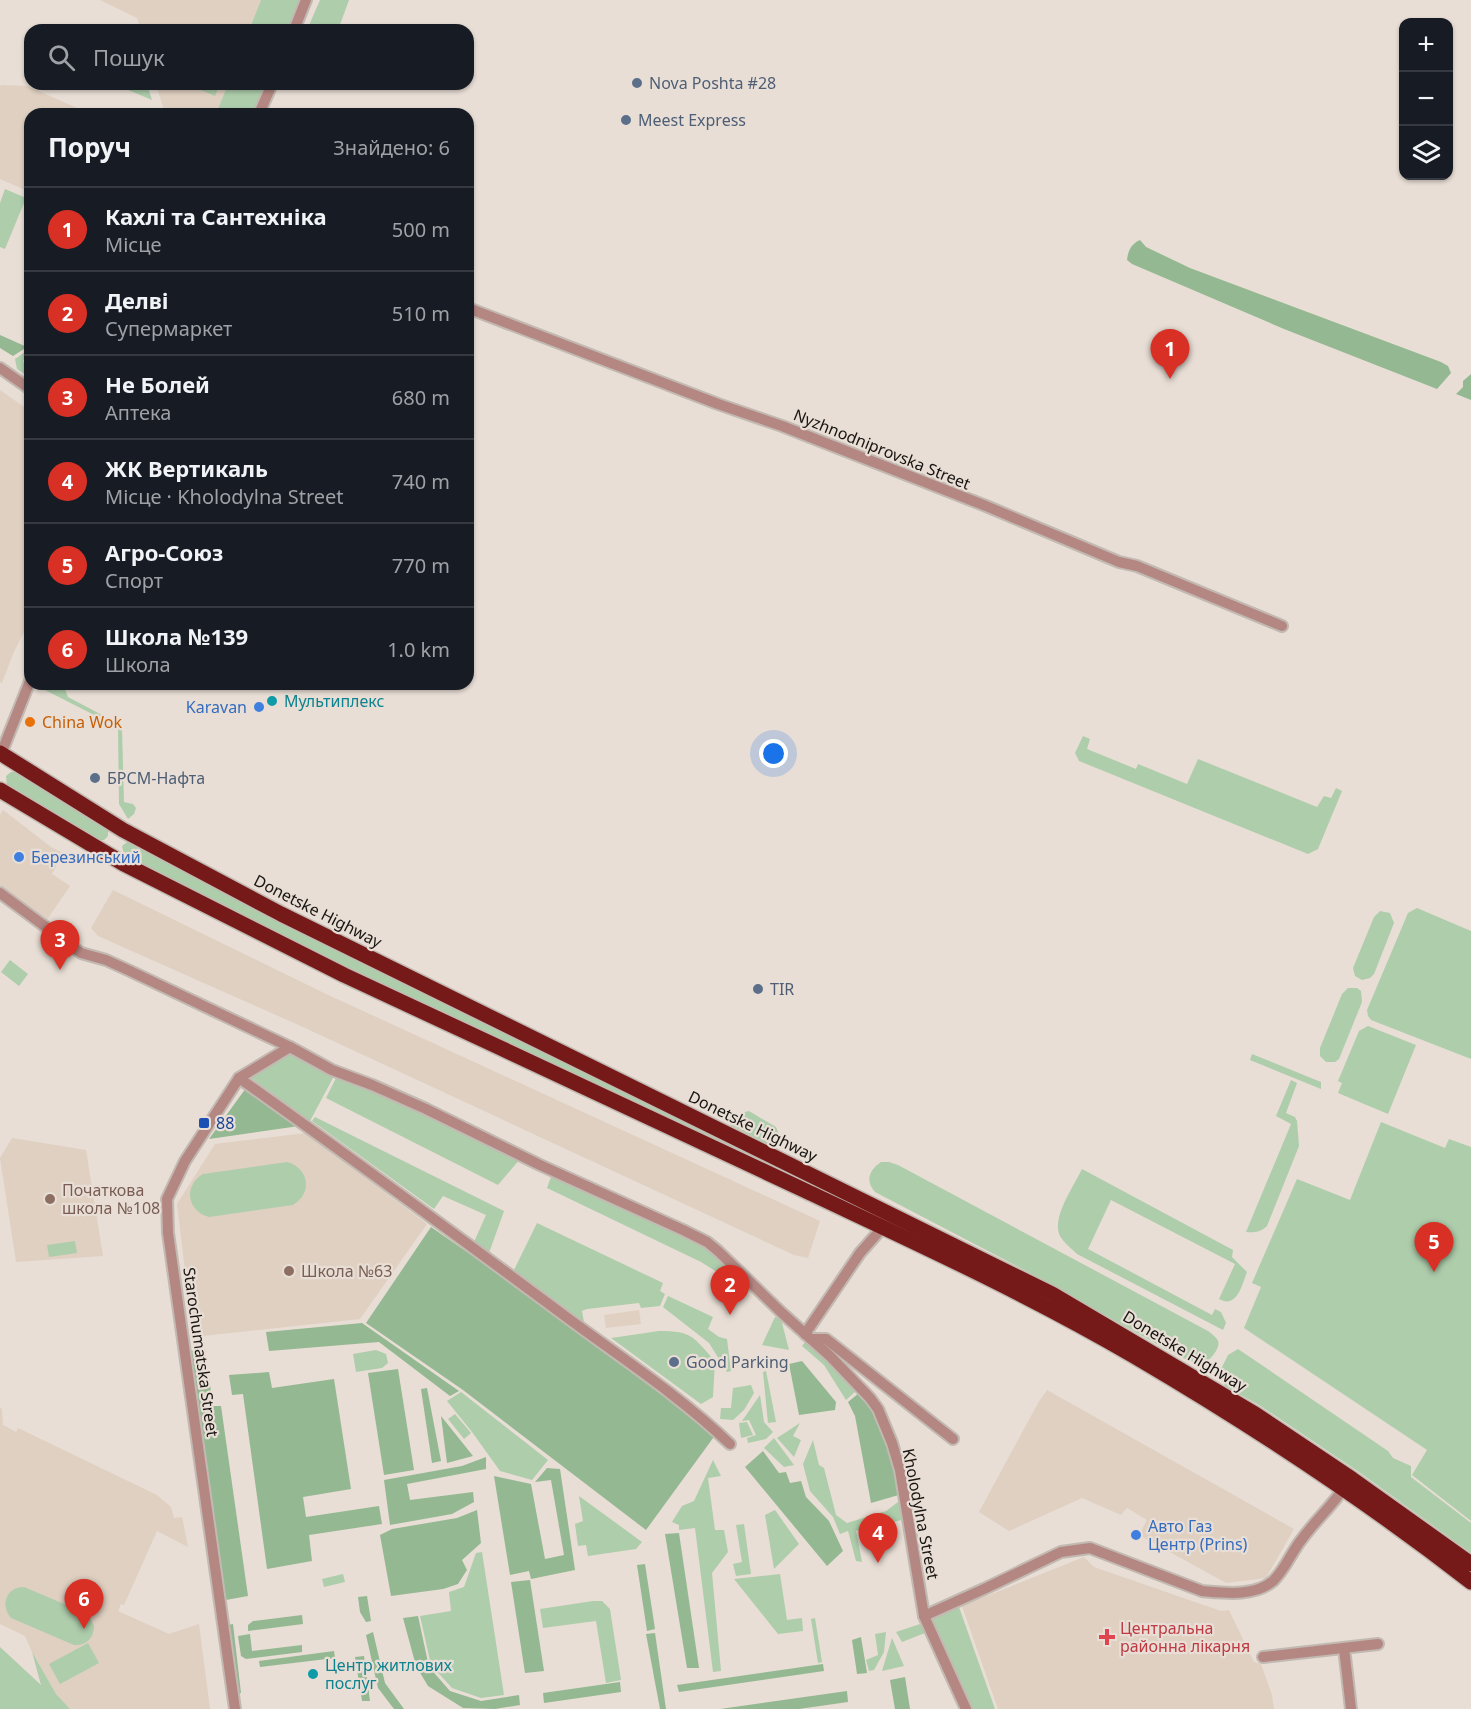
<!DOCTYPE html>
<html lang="uk">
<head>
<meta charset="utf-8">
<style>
  :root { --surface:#171b24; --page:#242831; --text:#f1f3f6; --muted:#9ea1a6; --line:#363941; --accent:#d93025 }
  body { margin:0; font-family:"Noto Sans",sans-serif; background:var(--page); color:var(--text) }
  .controls { position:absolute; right:18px; top:18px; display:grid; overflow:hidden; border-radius:12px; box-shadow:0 2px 4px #0004 }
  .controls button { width:54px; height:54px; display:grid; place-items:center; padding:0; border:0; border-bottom:2px solid var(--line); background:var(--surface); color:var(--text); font:30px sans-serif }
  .you { position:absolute; left:774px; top:754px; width:21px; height:21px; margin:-15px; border:4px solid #fff; border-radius:50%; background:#1a73e8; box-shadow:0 0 0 9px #1a73e833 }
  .badge { display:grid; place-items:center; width:39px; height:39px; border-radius:50%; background:var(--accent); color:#fff; font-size:20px; font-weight:700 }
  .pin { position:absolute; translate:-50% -50px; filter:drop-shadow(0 2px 3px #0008) }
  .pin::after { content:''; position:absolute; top:32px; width:21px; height:18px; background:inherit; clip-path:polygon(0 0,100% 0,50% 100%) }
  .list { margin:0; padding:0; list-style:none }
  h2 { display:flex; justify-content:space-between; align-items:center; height:78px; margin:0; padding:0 24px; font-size:26px }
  h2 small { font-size:20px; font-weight:400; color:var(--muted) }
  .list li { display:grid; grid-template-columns:39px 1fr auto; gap:18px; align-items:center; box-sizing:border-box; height:84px; padding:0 24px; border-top:2px solid var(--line) }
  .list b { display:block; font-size:22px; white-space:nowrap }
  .list p { margin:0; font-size:20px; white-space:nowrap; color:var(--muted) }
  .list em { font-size:20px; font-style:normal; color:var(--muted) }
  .icon { flex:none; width:33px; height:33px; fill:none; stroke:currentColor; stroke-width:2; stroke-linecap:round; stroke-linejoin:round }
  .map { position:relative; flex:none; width:1471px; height:1709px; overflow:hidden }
  .search { position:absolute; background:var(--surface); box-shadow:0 2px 4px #0004; left:24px; top:24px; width:450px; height:66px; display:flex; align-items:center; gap:15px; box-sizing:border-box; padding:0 21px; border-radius:18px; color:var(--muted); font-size:22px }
  .panel { position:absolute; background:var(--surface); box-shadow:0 2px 4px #0004; left:24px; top:108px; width:450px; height:582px; border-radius:18px }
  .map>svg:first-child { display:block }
</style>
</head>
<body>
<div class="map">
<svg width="1471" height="1709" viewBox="0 0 1471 1709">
  <rect width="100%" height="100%" fill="#e8ded5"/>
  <g fill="#dfd0c1">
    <polygon points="100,0 261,0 249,30 141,30 137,18"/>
    <polygon points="156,84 228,84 216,114 165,114"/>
    <polygon points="2,85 27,86 91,114 30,114 30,192 0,179 0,86"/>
    <polygon points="0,390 30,411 30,620 13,654 2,683 0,682"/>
    <polygon points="3,810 51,847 63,853 52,874 70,886 46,921 0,885 0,815"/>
    <polygon points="113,890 324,993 820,1221 808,1258 794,1255 303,1027 98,936 91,928"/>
    <polygon points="306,1133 427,1224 360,1319 193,1337 177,1204 215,1144"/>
    <polygon points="12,1138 86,1150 103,1256 16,1262 0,1158"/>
    <polygon points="639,1310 641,1324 606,1328 604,1315"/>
    <polygon points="1047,1390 1294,1529 1266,1578 1226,1583 1139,1535 1147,1520 1127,1508 1121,1515 1082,1498 1009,1531 979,1512 1038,1403"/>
    <polygon points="0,1408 2,1409 3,1425 16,1432 18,1428 157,1495 171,1507 174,1518 182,1517 188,1547 157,1531 124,1605 121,1604 118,1611 169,1634 199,1624 210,1709 70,1709 56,1694 32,1652 25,1636 0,1624"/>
    <polygon points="1084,1557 1094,1567 1221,1611 1229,1610 1254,1662 1261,1664 1272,1695 1274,1709 998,1709 962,1606"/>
  </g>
  <g fill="#aecdab">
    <polygon points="261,0 300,0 288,30 249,30"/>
    <polygon points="320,0 349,0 338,30 307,30"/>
    <polygon points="114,84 147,84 152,100"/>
    <polygon points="187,84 220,84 215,96"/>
    <polygon points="228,84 266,84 254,114 216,114"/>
    <polygon points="5,189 26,198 5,249 0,247 0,203"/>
    <polygon points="28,350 23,362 30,365 30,378 17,369 15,359"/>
    <polygon points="40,684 63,684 68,697 119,724 122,729 124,802 133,804 136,808 134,814 128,819 119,804 118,727 39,687"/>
    <polygon points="1083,736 1090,739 1087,749 1136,769 1138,764 1187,784 1198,759 1317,807 1324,796 1331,798 1336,788 1342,791 1318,849 1308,854 1079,761 1075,753"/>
    <polygon points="11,772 17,772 108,830 108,836 104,840 98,840 7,786 6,776"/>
    <polygon points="130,840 856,1202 855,1205 310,953 130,858 124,854 122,846"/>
    <polygon points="1417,908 1471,931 1471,1059 1371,1020 1368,1016 1367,1010 1408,913"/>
    <polygon points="1380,911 1390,913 1394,923 1374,974 1370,978 1362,980 1355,976 1353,968 1374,917"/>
    <polygon points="10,960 28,974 19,986 1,972"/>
    <polygon points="1348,988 1357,988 1361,991 1362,1002 1339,1059 1335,1062 1326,1062 1320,1056 1320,1048 1342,994"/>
    <polygon points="1368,1026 1416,1045 1388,1114 1338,1093 1342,1083 1338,1081 1359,1031"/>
    <polygon points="293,1053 334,1076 310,1121 250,1077"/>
    <polygon points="1252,1054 1321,1082 1321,1089 1250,1060"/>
    <polygon points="338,1074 520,1159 498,1185 326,1098"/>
    <path d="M 1291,1080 L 1297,1083 L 1286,1113 L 1295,1117 L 1297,1121 L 1299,1146 L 1267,1226 C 1261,1232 1254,1233 1246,1232 L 1291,1124 L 1276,1116 Z"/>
    <polygon points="749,1111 776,1127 783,1144 782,1146 775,1144 774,1147 730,1125 745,1112"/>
    <polygon points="315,1117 504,1211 489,1253 474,1242 486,1215 443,1196 434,1209 312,1121"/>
    <polygon points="1381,1122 1445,1148 1449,1139 1471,1147 1471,1521 1412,1475 1427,1450 1244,1328 1261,1287 1252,1283 1297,1179 1350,1200"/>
    <path d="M 287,1162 C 309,1168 313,1193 293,1205 L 209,1217 C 187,1211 183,1186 203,1174 Z"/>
    <path d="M 881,1162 L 889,1162 L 898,1165 L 1208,1331 C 1211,1333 1217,1338 1218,1341 C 1221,1349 1208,1362 1202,1365 L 1178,1356 L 1028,1272 L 875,1192 C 865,1181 869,1170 881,1162 Z"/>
    <path d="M 1082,1169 L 1233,1250 L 1232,1257 L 1247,1272 C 1242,1285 1237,1309 1219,1299 L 1235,1264 L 1111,1200 L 1088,1249 L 1212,1315 L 1215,1309 L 1221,1312 L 1226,1323 L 1223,1330 L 1077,1254 C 1072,1249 1064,1243 1060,1236 C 1051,1218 1074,1186 1082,1169 Z"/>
    <polygon points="552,1174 705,1244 745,1284 744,1289 701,1262 547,1188"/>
    <polygon points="537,1223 663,1283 660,1291 665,1294 660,1306 641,1308 639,1303 587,1309 582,1311 584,1322 514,1270"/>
    <polygon points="75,1241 77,1253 49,1257 47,1245"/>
    <polygon points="668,1296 713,1317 708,1329 719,1337 727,1339 731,1371 727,1372 709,1343 663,1307"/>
    <polygon points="775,1317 781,1319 789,1350 762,1345"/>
    <path d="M 659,1331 C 693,1331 693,1337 715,1361 L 713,1397 L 701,1404 L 611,1338 Z"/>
    <polygon points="806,1341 831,1362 857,1390 846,1400 824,1365 802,1346"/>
    <polygon points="1238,1349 1388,1451 1393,1458 1411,1466 1411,1477 1471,1523 1471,1553 1359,1472 1259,1405 1225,1386 1220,1376 1221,1369 1228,1355"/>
    <polygon points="376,1350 386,1354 388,1363 382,1368 356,1372 353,1354"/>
    <polygon points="766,1371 776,1422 768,1423 763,1372"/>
    <polygon points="751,1385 754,1393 744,1410 733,1420 720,1419 721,1408 731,1408 733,1388"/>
    <polygon points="461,1392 548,1460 532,1480 500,1471 472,1432 447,1401"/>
    <polygon points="760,1395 764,1422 773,1432 766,1439 748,1443 747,1438 756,1435 749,1420 742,1421"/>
    <polygon points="455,1414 471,1433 464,1439 448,1419"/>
    <polygon points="747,1422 753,1435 741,1438 739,1423"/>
    <polygon points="800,1423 793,1436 801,1440 794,1457 777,1438"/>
    <polygon points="774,1438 794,1465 784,1467 764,1448"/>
    <polygon points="813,1440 819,1465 824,1468 836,1515 847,1523 886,1511 898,1502 904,1505 906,1519 856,1531 862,1562 856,1561 848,1531 840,1534 833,1517 810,1491 803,1464"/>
    <polygon points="713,1460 721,1476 708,1478 715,1530 724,1530 728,1552 712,1573 721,1671 713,1672 695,1528 679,1530 679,1525 672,1522 682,1506 694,1501"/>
    <polygon points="579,1496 642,1542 636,1549 588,1556 586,1545 578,1546 575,1524 583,1521"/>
    <polygon points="775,1510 799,1544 774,1569 765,1515"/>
    <polygon points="744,1524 751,1574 736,1576 733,1564 742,1562 736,1525"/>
    <polygon points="482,1552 504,1695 481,1698 452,1688 431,1665 420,1616 451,1611 449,1592 464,1587 476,1553"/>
    <polygon points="343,1574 345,1582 324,1587 322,1579"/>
    <polygon points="780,1574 787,1620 802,1618 803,1631 778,1634 734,1579"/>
    <path d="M 24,1587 L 83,1612 L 90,1618 L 94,1626 C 94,1638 86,1646 74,1645 L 11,1618 C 0,1605 6,1587 24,1587 Z"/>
    <polygon points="593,1601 602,1601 610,1609 621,1680 606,1683 596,1621 543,1628 540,1609"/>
    <polygon points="959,1607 995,1709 970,1709 930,1616"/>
    <polygon points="815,1618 822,1662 818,1663 811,1619"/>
    <polygon points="920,1624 925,1633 902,1642 896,1632"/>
    <polygon points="886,1632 884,1652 874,1670 869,1671 866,1660 878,1655 875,1634"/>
    <polygon points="892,1638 904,1666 882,1671"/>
    <polygon points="88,1643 99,1663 60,1684 49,1664"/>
    <polygon points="0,1647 41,1685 32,1652 56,1694 70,1709 0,1709"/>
  </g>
  <g fill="#94b891">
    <path d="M 1140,240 L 1146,247 L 1190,268 L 1441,362 L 1448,366 L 1451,373 L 1437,389 L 1284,329 L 1132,264 L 1127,260 C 1128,251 1131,244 1140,240 Z"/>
    <polygon points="0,335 27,347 13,356 0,348"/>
    <polygon points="1471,374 1471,400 1456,394 1463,387 1463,381"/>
    <polygon points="246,1088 299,1126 209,1139"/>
    <polygon points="431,1227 529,1295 716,1434 646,1530 463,1390 366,1323"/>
    <polygon points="362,1323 459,1391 450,1396 379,1342 269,1351 266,1332"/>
    <polygon points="205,1349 213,1406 221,1406 248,1596 226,1600 191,1351"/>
    <polygon points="802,1361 836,1402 835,1410 799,1415 789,1364"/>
    <polygon points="398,1369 414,1470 384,1475 368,1373"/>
    <polygon points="269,1372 272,1388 334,1379 351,1489 303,1497 306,1517 379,1506 382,1524 309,1535 312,1561 267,1569 243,1394 232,1395 229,1375"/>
    <polygon points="427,1388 441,1461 432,1463 421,1389"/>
    <path d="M 859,1393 C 886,1416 895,1461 902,1494 L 871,1503 L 855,1416 L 848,1402 Z"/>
    <polygon points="441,1416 473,1456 447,1463"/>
    <polygon points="763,1451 779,1473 786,1472 790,1483 801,1481 806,1497 829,1521 843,1551 827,1566 745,1467"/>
    <polygon points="486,1457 486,1469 407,1484 410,1500 473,1492 474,1502 452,1514 390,1525 384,1480 462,1466"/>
    <polygon points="547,1468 560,1469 575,1570 531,1579 529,1571 510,1575 494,1476 531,1484 545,1559 564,1555 551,1480 535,1482"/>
    <polygon points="477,1510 481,1543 462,1560 467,1570 458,1584 443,1589 391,1596 380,1535 392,1529 457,1518"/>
    <polygon points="679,1533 699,1668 687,1668 665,1534"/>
    <polygon points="645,1564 655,1629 647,1631 637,1565"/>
    <polygon points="530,1580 544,1671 525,1673 511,1582"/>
    <polygon points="367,1596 371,1621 366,1622 360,1612 358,1597"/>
    <polygon points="302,1615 303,1624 248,1631 248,1625 253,1621"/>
    <polygon points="418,1616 429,1667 450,1691 481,1701 519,1695 520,1705 495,1709 463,1708 428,1686 416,1666 403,1618"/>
    <polygon points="233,1624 241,1693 235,1694 228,1625"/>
    <polygon points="373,1632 385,1683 404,1709 394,1709 378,1688 366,1635"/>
    <polygon points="655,1633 666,1709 660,1709 646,1634"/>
    <polygon points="250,1634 252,1651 302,1645 302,1652 246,1659 241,1656 238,1636"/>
    <polygon points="861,1637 867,1673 857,1674 852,1640"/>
    <polygon points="334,1651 335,1658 260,1667 259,1661"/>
    <polygon points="364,1656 370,1701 362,1701 355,1657"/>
    <polygon points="823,1664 824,1671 679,1692 677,1685"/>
    <polygon points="905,1677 910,1709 895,1709 890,1680"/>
    <polygon points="620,1682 621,1692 544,1703 543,1693"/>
    <polygon points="847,1691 848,1702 799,1709 720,1709"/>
  </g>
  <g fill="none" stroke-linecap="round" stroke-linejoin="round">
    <g stroke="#c2bab2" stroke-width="14">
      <g id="minor">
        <polyline points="294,30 306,0"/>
        <polyline points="259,114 272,84"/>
        <polyline points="468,308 718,404 782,426 986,506 1119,562 1137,566 1282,626"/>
        <polyline points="0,368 30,389"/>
        <polyline points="1,754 30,681"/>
        <polyline points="0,893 81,953 106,960 128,970 290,1047 332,1070 372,1085 426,1109 540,1165 683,1230 707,1242 718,1251 782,1313 831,1357 870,1398 878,1409 892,1443 900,1470 924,1616 966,1709"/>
        <path d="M 239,1078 C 350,1157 460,1238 569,1319 C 623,1359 681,1397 730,1444"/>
        <polyline points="805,1334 860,1253 883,1227"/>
        <polyline points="811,1339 826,1339 953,1439"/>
        <path d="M 924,1616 L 984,1589 L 1061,1552 L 1090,1548 L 1202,1591 C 1225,1593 1254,1597 1273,1581 C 1285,1570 1292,1551 1302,1539 C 1315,1521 1331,1507 1343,1489"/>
        <polyline points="1344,1648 1351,1709"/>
        <polyline points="1263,1657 1378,1644"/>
        <polyline points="235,1709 168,1233 167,1199 185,1161 239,1078 290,1047"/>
      </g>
    </g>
    <g stroke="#c2bab2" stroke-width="18">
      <g id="highway">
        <polyline points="0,753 123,830 281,914 1052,1294 1255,1414 1352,1479 1471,1564"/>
        <path d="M 0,790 L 124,864 L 344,975 C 498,1047 652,1118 806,1191 C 916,1243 1028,1294 1134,1356 C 1250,1424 1364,1499 1471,1582"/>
      </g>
    </g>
    <use href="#minor" stroke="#b58782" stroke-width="10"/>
    <use href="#highway" stroke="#761a19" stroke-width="15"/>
  </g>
  <g fill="#5c6f8a" stroke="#e8ded5" stroke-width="2">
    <circle cx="637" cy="83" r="6"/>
    <circle cx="626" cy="120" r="6"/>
    <circle cx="95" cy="778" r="6"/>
    <circle cx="758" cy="989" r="6"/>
    <circle cx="674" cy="1362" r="6"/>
  </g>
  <g fill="#0f9aa8" stroke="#e8ded5" stroke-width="2">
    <circle cx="272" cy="701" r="6"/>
    <circle cx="313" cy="1674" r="6"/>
  </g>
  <g fill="#3f7fe0" stroke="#e8ded5" stroke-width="2">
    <circle cx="259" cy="707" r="6"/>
    <circle cx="19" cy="857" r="6"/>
    <circle cx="1136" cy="1535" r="6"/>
  </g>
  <circle fill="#e8710a" stroke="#e8ded5" stroke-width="2" cx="30" cy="722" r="6"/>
  <rect fill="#1a4fb4" stroke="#e8ded5" stroke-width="2" x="198" y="1117" width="12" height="12" rx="3"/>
  <g fill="#8d6e63" stroke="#e8ded5" stroke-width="2">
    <circle cx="50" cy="1199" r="6"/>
    <circle cx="289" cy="1271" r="6"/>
  </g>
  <path fill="#e0444e" stroke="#e8ded5" stroke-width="2" d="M1104 1628h6v6h6v6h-6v6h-6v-6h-6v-6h6z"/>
  <g text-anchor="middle" stroke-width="4.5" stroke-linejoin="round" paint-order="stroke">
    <g font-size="16" fill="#4e5e75" stroke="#e8ded5" text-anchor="start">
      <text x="649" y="89">Nova Poshta #28</text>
      <text x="638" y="126">Meest Express</text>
      <text x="107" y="784">БРСМ-Нафта</text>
      <text x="770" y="995">TIR</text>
      <text x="686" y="1368">Good Parking</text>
    </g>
    <g font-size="16" fill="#171411" stroke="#e8ded5">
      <text transform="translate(882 449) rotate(22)" y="6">Nyzhnodniprovska Street</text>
      <text transform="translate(318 911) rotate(27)" y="6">Donetske Highway</text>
      <text transform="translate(753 1126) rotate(26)" y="6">Donetske Highway</text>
      <text transform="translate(1185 1351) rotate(31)" y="6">Donetske Highway</text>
      <text transform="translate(201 1352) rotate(82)" y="6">Starochumatska Street</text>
      <text transform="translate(921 1514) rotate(79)" y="6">Kholodylna Street</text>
    </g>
    <g font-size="16" fill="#0d838f" stroke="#e8ded5" text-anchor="start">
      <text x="284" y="707">Мультиплекс</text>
      <text x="325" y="1671">Центр житлових<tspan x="325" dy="18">послуг</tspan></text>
    </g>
    <g font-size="16" fill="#366cbe" stroke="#e8ded5" text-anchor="start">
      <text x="247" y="713" text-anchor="end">Karavan</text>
      <text x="31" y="863">Березинський</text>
      <text x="1148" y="1532">Авто Газ<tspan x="1148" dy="18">Центр (Prins)</tspan></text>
    </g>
    <g font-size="16" fill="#c56008" stroke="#e8ded5" text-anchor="start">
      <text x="42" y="728">China Wok</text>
    </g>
    <g font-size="16" fill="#164399" stroke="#e8ded5" text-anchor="start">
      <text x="216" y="1129">88</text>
    </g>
    <g font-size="16" fill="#785e54" stroke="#e8ded5" text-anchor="start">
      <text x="62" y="1196">Початкова<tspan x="62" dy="18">школа №108</tspan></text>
      <text x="301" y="1277">Школа №63</text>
    </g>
    <g font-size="16" fill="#be3a42" stroke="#e8ded5" text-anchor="start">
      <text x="1120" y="1634">Центральна<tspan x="1120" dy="18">районна лікарня</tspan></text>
    </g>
  </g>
</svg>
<div class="controls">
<button>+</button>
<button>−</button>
<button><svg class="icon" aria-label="layers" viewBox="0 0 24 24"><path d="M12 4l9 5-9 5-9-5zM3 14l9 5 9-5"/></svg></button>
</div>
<div class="you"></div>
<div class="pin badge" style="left:1170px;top:379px">1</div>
<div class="pin badge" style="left:730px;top:1315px">2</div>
<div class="pin badge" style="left:60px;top:970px">3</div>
<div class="pin badge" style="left:878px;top:1563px">4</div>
<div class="pin badge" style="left:1434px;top:1272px">5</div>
<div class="pin badge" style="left:84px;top:1629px">6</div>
<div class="search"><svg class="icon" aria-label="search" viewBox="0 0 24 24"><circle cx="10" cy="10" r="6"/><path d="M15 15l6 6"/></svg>Пошук</div>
<section class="panel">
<h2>Поруч<small>Знайдено: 6</small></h2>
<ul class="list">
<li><span class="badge">1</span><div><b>Кахлі та Сантехніка</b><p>Місце</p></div><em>500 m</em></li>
<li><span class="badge">2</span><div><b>Делві</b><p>Супермаркет</p></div><em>510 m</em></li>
<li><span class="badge">3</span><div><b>Не Болей</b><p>Аптека</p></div><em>680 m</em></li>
<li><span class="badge">4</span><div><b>ЖК Вертикаль</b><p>Місце · Kholodylna Street</p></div><em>740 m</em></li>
<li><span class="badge">5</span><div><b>Агро-Союз</b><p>Спорт</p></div><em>770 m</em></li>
<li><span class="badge">6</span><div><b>Школа №139</b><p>Школа</p></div><em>1.0 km</em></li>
</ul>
</section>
</div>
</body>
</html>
